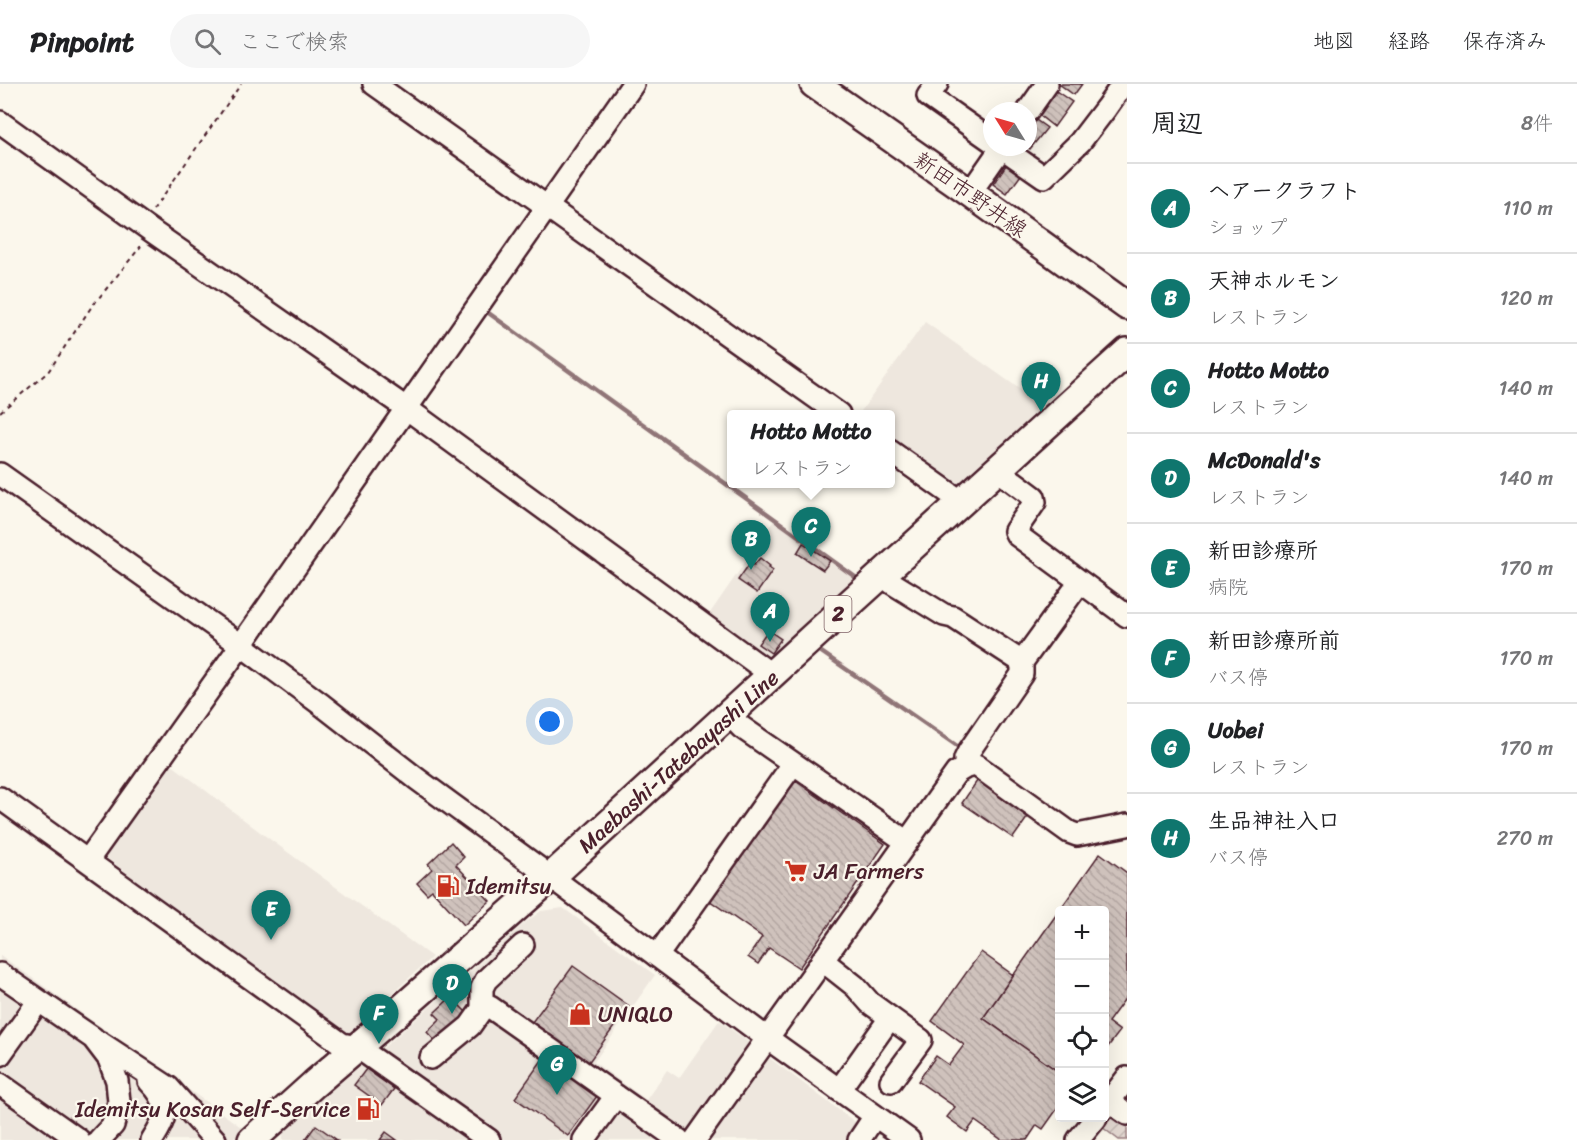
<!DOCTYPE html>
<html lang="ja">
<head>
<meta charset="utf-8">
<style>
  :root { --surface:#fff; --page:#f6f6f6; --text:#202124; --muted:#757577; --line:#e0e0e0; --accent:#0f766e }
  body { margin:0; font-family:Sriracha,"Klee One",sans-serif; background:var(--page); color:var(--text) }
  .controls { position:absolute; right:18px; bottom:18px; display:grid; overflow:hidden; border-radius:6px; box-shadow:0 6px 24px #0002 }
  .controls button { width:54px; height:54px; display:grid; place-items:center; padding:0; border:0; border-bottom:2px solid var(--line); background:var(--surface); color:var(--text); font:30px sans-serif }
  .compass { position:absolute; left:983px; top:18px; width:54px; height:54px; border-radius:50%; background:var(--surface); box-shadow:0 6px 24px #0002; rotate:307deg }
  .you { position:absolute; left:550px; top:638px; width:21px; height:21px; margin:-15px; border:4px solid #fff; border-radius:50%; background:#1a73e8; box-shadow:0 0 0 9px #1a73e833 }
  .badge { display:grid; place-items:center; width:39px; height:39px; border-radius:50%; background:var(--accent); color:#fff; font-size:20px; font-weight:700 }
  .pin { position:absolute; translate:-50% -50px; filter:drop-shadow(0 2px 3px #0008) }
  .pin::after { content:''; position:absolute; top:32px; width:21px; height:18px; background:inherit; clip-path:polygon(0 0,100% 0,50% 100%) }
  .popup { position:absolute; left:727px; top:326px; width:168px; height:78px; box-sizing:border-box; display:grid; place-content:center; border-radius:6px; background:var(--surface); filter:drop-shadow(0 2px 4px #0005); font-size:20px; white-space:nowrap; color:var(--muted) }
  .popup b { font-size:22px; color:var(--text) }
  .popup::after { content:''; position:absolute; left:50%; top:100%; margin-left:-12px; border:12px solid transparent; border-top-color:var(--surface) }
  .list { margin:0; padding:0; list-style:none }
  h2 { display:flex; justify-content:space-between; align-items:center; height:78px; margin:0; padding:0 24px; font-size:26px }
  h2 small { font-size:20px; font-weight:400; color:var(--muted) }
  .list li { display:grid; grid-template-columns:39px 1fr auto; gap:18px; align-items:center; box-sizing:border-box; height:90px; padding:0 24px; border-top:2px solid var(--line) }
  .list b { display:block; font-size:22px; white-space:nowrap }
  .list p { margin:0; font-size:20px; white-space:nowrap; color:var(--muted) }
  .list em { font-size:20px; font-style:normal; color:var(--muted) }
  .icon { flex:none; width:33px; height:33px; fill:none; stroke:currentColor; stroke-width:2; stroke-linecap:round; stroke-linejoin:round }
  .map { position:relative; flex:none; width:1127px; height:1056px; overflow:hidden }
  header { display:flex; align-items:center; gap:36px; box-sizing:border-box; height:84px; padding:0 30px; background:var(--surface); border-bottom:2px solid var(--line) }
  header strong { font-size:28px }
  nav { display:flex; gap:33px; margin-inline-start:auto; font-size:21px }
  .search { width:420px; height:54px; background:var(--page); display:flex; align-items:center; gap:15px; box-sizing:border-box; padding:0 21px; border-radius:33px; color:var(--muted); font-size:22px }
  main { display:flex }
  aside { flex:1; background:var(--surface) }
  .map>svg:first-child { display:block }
</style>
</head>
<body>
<header>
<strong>Pinpoint</strong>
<div class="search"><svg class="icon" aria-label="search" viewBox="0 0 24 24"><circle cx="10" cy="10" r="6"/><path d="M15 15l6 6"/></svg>ここで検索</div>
<nav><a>地図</a><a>経路</a><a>保存済み</a></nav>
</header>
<main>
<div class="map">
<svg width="1127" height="1056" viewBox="0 0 1127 1056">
  <defs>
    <pattern id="garden-furrows" width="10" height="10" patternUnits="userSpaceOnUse" patternTransform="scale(1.5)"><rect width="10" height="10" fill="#e2d7d0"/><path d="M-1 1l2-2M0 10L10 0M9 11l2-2" fill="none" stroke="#c3b8b3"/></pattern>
    <pattern id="building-back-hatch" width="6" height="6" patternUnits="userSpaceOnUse" patternTransform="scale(1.5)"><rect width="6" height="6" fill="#cfc2bc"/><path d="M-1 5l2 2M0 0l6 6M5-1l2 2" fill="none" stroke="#b3a6a2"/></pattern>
  </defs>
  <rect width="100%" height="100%" fill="#fbf7ec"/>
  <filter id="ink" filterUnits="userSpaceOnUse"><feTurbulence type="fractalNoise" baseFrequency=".0167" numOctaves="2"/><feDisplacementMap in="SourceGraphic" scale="12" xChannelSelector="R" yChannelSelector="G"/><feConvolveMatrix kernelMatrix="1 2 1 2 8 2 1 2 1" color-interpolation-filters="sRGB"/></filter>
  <g filter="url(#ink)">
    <g fill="#eee7de">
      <polygon points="925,238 1045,323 955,407 891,361 890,330 859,330"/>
      <polygon points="775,435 858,495 772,573 760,571 708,532"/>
      <polygon points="167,677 260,748 432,873 346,952 99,768"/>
      <polygon points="563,824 655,891 594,978 646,1016 667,986 679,994 718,938 720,937 879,1056 502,1056 383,972 382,965 526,838 541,827"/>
      <polygon points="0,871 244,1045 232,1056 0,1056"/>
      <polygon points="363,980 449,1041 471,1056 283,1056 283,1048"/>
    </g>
    <polygon fill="url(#garden-furrows)" stroke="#967b7e" stroke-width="1.5" points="1127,1006 1127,1056 1119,1056 1098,1040"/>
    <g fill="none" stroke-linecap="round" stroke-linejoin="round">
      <g stroke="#907477" stroke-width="4.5">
        <polyline points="483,225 858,495"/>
        <polyline points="817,565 960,664"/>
        <polyline points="1069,757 1076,762 1091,759"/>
      </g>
    </g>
    <g fill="url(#building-back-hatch)" stroke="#4a1f2b" stroke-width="1.5">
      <polygon points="1059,0 1082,0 1074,11"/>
      <polygon points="1056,7 1072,18 1054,43 1039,31"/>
      <polygon points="1036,36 1047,44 1030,65 1027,63 1028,48"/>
      <polygon points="1006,81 1021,91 1007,110 993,100"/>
      <polygon points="803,459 830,477 823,486 797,469"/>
      <polygon points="760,474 770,482 769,483 773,486 757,509 738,496 750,479 754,481"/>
      <polygon points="768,546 781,555 771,569 758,560"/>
      <polygon points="790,693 885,760 799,884 769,864 758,880 748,873 762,853 706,814"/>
      <polygon points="979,694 1030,730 1013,754 962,719"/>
      <polygon points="451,758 464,773 456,781 490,817 464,841 432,806 427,810 417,799 432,785 428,780"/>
      <polygon points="1100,769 1127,789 1127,912 1108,938 1120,947 1104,968 1104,826 1060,826 1060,989 983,934"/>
      <polygon points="981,868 1013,891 983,934 1060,989 1060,1021 1043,1045 1037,1041 1027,1056 1002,1056 975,1037 967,1048 947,1033 955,1023 918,997 936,972 949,981 964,961 932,937"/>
      <polygon points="573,882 629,922 588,979 532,938"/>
      <polygon points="451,913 467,929 436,958 427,948 440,935 434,929"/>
      <polygon points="547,969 600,1008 568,1052 515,1014"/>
      <polygon points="366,985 394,1005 382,1021 354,1001"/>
      <polygon points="316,1041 337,1056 305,1056"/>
      <polygon points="386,1048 397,1056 380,1056"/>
    </g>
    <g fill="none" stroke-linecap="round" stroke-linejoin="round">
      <g stroke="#4a1f2b" stroke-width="26">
        <g id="minor">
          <polyline points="374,0 839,330"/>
          <polyline points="937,0 928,12 992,57"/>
          <polyline points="1028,27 1047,0"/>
          <polyline points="0,38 153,148 406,324 772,591"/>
          <polyline points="1001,63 1044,93 1080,58 1106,24 1123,0"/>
          <polyline points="970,109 1002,63"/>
          <polyline points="890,367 962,418"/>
          <polyline points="1000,383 1006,392 1034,413 1035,418 1015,447 1017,451 1127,532"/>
          <polyline points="0,390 241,561 322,621 417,695 551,793 767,954 909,1056"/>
          <polyline points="885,488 892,499 944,531 953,533 1022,578"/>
          <polyline points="729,630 741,643 907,758"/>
          <polyline points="966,683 965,675 969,667 1022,590 1022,578 1080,498"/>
          <polyline points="0,714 342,960 357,963 489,1056"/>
          <polyline points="88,776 241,561 633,0"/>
          <polyline points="657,872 793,680"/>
          <polyline points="822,876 855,902 870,919 921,956 891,997"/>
          <polyline points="0,890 93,954 109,975 117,997 119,1018 113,1041 99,1056"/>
          <polyline points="490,923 679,1056"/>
          <polyline points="101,959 168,1003 215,1056"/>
          <polyline points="0,971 38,918"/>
          <polyline points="431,974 470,942 482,925 482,904 486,896 523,861"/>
          <path d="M 149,997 C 171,1019 168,1032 152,1056"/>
          <polyline points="0,1000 79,1056"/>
          <polyline points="839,1006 890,934"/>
          <polyline points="1110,1018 1127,1030"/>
          <polyline points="1104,1024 1127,994"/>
          <polyline points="584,1056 616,1012"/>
          <polyline points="695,1056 956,689 966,683 976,681 1069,748 1077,751 1127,741"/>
          <polyline points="859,1056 875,1032"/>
          <polyline points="1078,1056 1096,1034"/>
        </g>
      </g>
      <g stroke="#4a1f2b" stroke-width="32">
        <g id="major">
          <polyline points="814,0 970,109 1127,222"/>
          <polyline points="252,1056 314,1000 399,927 551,793 815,551 1127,268"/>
        </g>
      </g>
      <g stroke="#4a1f2b" stroke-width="2" stroke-dasharray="4.5 4.5" stroke-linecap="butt">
        <polyline points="153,126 241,0"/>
        <polyline points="0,328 48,288 90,225 141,162"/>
      </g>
      <use href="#minor" stroke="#fbf7ec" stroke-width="21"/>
      <use href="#major" stroke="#fbf7ec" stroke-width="27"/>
    </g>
  </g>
  <defs>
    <g id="supermarket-bare" transform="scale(1.8)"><path d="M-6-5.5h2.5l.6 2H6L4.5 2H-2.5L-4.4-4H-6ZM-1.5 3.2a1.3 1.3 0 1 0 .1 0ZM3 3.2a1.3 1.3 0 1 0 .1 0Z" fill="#c8321e" stroke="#fbf7ec" stroke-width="2.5" paint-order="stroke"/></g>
    <g id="fuel-bare" transform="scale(1.8)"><path d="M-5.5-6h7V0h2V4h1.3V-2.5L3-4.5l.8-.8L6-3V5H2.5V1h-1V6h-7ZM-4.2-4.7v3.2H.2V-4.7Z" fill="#c8321e" stroke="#fbf7ec" stroke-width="2.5" paint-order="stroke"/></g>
    <g id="shop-bare" transform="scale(1.8)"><path d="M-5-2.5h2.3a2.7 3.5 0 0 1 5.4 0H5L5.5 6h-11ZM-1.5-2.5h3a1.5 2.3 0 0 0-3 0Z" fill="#c8321e" stroke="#fbf7ec" stroke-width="2.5" paint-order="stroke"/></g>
  </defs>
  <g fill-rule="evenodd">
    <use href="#supermarket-bare" x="796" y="787"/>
    <use href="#fuel-bare" x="448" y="802"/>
    <use href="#shop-bare" x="580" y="930"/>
    <use href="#fuel-bare" x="368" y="1025"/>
  </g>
  <g text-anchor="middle" stroke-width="4.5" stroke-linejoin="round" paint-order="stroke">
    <rect fill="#fbf7ec" stroke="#7f6065" stroke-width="1.5" x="824.5" y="512" width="27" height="36" rx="4.5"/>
    <g font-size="21" font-weight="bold" fill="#4a1f2b">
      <text x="838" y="537">2</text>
    </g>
    <g font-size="22" fill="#4a1f2b" stroke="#fbf7ec">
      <text transform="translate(971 110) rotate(35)" y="8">新田市野井線</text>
      <text transform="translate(678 677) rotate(-42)" y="8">Maebashi-Tatebayashi Line</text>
    </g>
    <g font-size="22" fill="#4a1f2b" stroke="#fbf7ec" text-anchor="start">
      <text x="814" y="795">JA Farmers</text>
      <text x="466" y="810">Idemitsu</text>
      <text x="598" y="938">UNIQLO</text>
      <text x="350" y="1033" text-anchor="end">Idemitsu Kosan Self-Service</text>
    </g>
  </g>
</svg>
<div class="controls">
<button>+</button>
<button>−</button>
<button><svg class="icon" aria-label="locate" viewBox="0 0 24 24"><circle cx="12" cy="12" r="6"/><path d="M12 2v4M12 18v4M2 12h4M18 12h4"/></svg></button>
<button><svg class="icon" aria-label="layers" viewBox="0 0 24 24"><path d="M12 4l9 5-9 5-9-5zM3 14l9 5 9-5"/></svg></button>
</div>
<svg class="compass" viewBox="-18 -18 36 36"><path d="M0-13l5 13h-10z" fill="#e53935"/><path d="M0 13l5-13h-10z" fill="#757577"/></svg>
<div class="you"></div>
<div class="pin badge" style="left:770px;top:558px">A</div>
<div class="pin badge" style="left:751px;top:486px">B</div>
<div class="pin badge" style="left:811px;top:473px">C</div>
<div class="popup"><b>Hotto Motto</b>レストラン</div>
<div class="pin badge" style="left:452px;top:930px">D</div>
<div class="pin badge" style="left:271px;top:856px">E</div>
<div class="pin badge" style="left:379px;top:960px">F</div>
<div class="pin badge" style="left:557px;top:1011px">G</div>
<div class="pin badge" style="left:1041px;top:328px">H</div>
</div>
<aside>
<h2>周辺<small>8件</small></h2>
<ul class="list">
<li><span class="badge">A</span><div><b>ヘアークラフト</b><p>ショップ</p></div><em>110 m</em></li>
<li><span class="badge">B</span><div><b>天神ホルモン</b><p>レストラン</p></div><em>120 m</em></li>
<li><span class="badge">C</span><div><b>Hotto Motto</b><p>レストラン</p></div><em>140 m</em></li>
<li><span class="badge">D</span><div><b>McDonald's</b><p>レストラン</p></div><em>140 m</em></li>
<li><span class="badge">E</span><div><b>新田診療所</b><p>病院</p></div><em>170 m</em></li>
<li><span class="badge">F</span><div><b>新田診療所前</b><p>バス停</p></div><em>170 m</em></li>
<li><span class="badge">G</span><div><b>Uobei</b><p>レストラン</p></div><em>170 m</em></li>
<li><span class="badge">H</span><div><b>生品神社入口</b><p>バス停</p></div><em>270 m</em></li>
</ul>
</aside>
</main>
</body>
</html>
